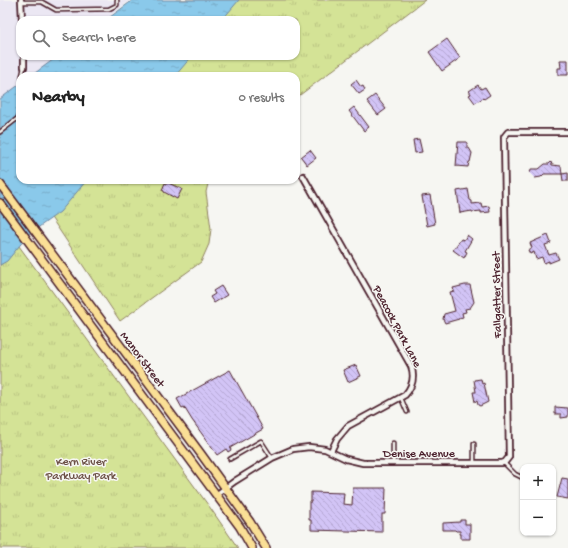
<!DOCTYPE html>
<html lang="en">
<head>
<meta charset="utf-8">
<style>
  :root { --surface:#fff; --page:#f2f2f2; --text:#222; --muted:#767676; --line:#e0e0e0 }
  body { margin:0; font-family:"Gochi Hand",sans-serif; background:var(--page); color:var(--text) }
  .controls { position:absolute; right:12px; bottom:12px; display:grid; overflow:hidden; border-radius:8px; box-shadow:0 1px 3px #0004 }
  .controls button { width:36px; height:36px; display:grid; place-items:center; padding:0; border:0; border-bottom:1px solid var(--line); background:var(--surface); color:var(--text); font:20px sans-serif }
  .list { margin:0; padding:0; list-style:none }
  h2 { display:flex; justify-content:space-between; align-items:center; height:52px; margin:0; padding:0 16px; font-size:17px }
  h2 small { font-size:13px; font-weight:400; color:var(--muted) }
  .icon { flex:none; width:22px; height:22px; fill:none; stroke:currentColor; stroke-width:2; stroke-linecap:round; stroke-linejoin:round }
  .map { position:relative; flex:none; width:568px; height:548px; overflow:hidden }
  .search { position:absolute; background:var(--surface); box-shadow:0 1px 3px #0004; left:16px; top:16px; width:284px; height:44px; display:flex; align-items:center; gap:10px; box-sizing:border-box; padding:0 14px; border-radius:12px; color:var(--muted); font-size:15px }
  .panel { position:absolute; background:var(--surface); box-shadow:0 1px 3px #0004; left:16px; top:72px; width:284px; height:112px; border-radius:12px }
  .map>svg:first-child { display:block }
</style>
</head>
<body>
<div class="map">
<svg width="568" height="548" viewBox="0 0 568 548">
  <defs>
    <pattern id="grass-tufts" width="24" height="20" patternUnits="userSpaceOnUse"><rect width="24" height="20" fill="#d4e396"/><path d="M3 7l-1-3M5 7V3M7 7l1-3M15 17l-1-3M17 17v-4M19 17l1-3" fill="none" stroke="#b8c281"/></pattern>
    <pattern id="water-ripples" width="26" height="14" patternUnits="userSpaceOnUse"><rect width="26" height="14" fill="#8ac9ea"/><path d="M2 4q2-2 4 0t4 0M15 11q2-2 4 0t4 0" fill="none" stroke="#79acc9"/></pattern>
    <pattern id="building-back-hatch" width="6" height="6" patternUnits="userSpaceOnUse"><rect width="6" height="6" fill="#d2c4f6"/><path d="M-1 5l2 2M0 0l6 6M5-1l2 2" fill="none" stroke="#b6a8d3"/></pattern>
  </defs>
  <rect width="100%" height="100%" fill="#f6f6f2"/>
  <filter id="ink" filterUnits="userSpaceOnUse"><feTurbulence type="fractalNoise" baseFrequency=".025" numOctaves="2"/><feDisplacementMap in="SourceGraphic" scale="8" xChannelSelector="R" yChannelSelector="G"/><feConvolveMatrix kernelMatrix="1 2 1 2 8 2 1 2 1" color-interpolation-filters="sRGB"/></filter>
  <g filter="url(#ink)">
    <polygon fill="#ebe7f3" points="0,0 130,0 105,20 20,20 20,56 60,56 36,76 20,76 20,89 0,105"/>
    <g fill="url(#grass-tufts)" stroke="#8f8160">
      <polygon points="176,0 425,0 296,98 296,76 84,76 108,56 296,56 296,20 152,20"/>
      <polygon points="26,180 209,180 206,192 211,229 209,244 201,262 120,321"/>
      <polygon points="0,220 211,509 238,548 0,548"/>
    </g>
    <g fill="url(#water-ripples)" stroke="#70859e">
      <polygon points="133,0 239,0 222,20 106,20"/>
      <polygon points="58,56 192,56 175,76 31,76"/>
      <polygon points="20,84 20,180 87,180 60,212 29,234 7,261 0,265 0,99"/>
    </g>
    <g fill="url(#building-back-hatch)" stroke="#4a1f2b">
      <polygon points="447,39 460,58 442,71 429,52"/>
      <polygon points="560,60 568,60 568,75 558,75 558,68 561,68"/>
      <polygon points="356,80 361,87 363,86 365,90 359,94 351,84"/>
      <polygon points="478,85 481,89 485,87 490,95 484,99 483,98 475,103 469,95 471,94 469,91"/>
      <polygon points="375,95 386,109 378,115 367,101"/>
      <polygon points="354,107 369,127 364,131 349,111"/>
      <polygon points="419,139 422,152 415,153 413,140"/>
      <polygon points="458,142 467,142 467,148 469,148 472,153 470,162 469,162 468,167 456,166"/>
      <polygon points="310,150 316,158 307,165 301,157"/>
      <polygon points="551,162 552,165 561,166 562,174 568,173 568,181 563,181 562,174 544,174 541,177 535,178 530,173 531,169 539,169 545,164 549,164"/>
      <polygon points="165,183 167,184 168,183 182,189 177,199 164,192 164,191 162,190"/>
      <polygon points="468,189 470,200 472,201 472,204 481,203 482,207 489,206 490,212 481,213 481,211 472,212 472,211 460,213 457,191"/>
      <polygon points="430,195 435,224 427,226 422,196"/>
      <polygon points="467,235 472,239 465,251 467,252 464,258 453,250 461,239 464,240"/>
      <polygon points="548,235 551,243 545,245 549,255 556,253 559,259 549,263 549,261 544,263 542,257 536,259 534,252 530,254 528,250 532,248 530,243"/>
      <polygon points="465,285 470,285 474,302 470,308 465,309 466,312 462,313 463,317 459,318 459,319 445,323 443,319 444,314 455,311 450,292 454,291 453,288"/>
      <polygon points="221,286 227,295 214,303 210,297 215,294 213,291"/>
      <polygon points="356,365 361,376 348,382 343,370"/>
      <polygon points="230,370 263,429 230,448 231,450 228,452 226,449 217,455 192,420 184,407 182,408 177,399"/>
      <polygon points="481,379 482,384 484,383 488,402 480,406 478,405 477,401 475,402 473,392 476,392 474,380"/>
      <polygon points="555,407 568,408 568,417 561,418 561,414 555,414"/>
      <polygon points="562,478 568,479 568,499 557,497"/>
      <polygon points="353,488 386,488 385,514 382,514 382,532 311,530 311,520 309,520 309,502 311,502 311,492 344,493 343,504 352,505"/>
      <polygon points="460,520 465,520 465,524 470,524 470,539 461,539 461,534 460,534 460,531 456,531 455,530 443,530 443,523 460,522"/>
    </g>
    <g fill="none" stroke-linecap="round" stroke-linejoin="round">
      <g stroke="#4a1f2b" stroke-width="5.5">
        <g id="lane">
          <polyline points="22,2 42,2 56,10 109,9 117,5 117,0"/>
          <polyline points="22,76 24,67"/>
          <polyline points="0,132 18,118 20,112"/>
          <polyline points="401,398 407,412"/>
          <polyline points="393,443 393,462"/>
          <polyline points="474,444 474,463"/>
          <polyline points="230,459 261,441 272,458"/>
          <polyline points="504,463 515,474 523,478"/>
        </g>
      </g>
      <g stroke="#4a1f2b" stroke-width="8">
        <g id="street">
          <polyline points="21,0 22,20"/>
          <polyline points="24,56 24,67"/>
          <path d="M 303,176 L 411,366 C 415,377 413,386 405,395 L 348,426 L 337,439 L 331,451"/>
          <polyline points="216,495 235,481 272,458 293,449 309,447 325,449 346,459 363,463 502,463 505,462 509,457 504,137 508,132 568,132"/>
        </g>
      </g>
      <g stroke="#4a1f2b" stroke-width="10">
        <g id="primary">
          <polyline points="0,184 201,454 250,522 266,548"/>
          <polyline points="0,203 240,527 252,548"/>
        </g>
      </g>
      <use href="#lane" stroke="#f6f6f2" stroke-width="2.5"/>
      <use href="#street" stroke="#f6f6f2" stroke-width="4.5"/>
      <use href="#primary" stroke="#fadf96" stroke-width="7"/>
    </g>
  </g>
  <g text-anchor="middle" stroke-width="3" stroke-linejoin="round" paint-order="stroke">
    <g font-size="12" fill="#4a1f2b" stroke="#f6f6f2">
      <text transform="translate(496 295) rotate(-91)" y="4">Fallgatter Street</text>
      <text transform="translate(398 326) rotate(62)" y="4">Peacock Park Lane</text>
      <text transform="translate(143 359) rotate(53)" y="4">Manor Street</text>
      <text x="419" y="457">Denise Avenue</text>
    </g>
    <g font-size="12" fill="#6c5046" stroke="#f6f6f2">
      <text x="81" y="465">Kern River<tspan x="81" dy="14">Parkway Park</tspan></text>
    </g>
  </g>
</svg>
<div class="controls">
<button>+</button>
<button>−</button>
</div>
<div class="search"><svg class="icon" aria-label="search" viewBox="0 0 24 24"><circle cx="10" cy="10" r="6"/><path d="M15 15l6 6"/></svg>Search here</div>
<section class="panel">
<h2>Nearby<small>0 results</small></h2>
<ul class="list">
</ul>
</section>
</div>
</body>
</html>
